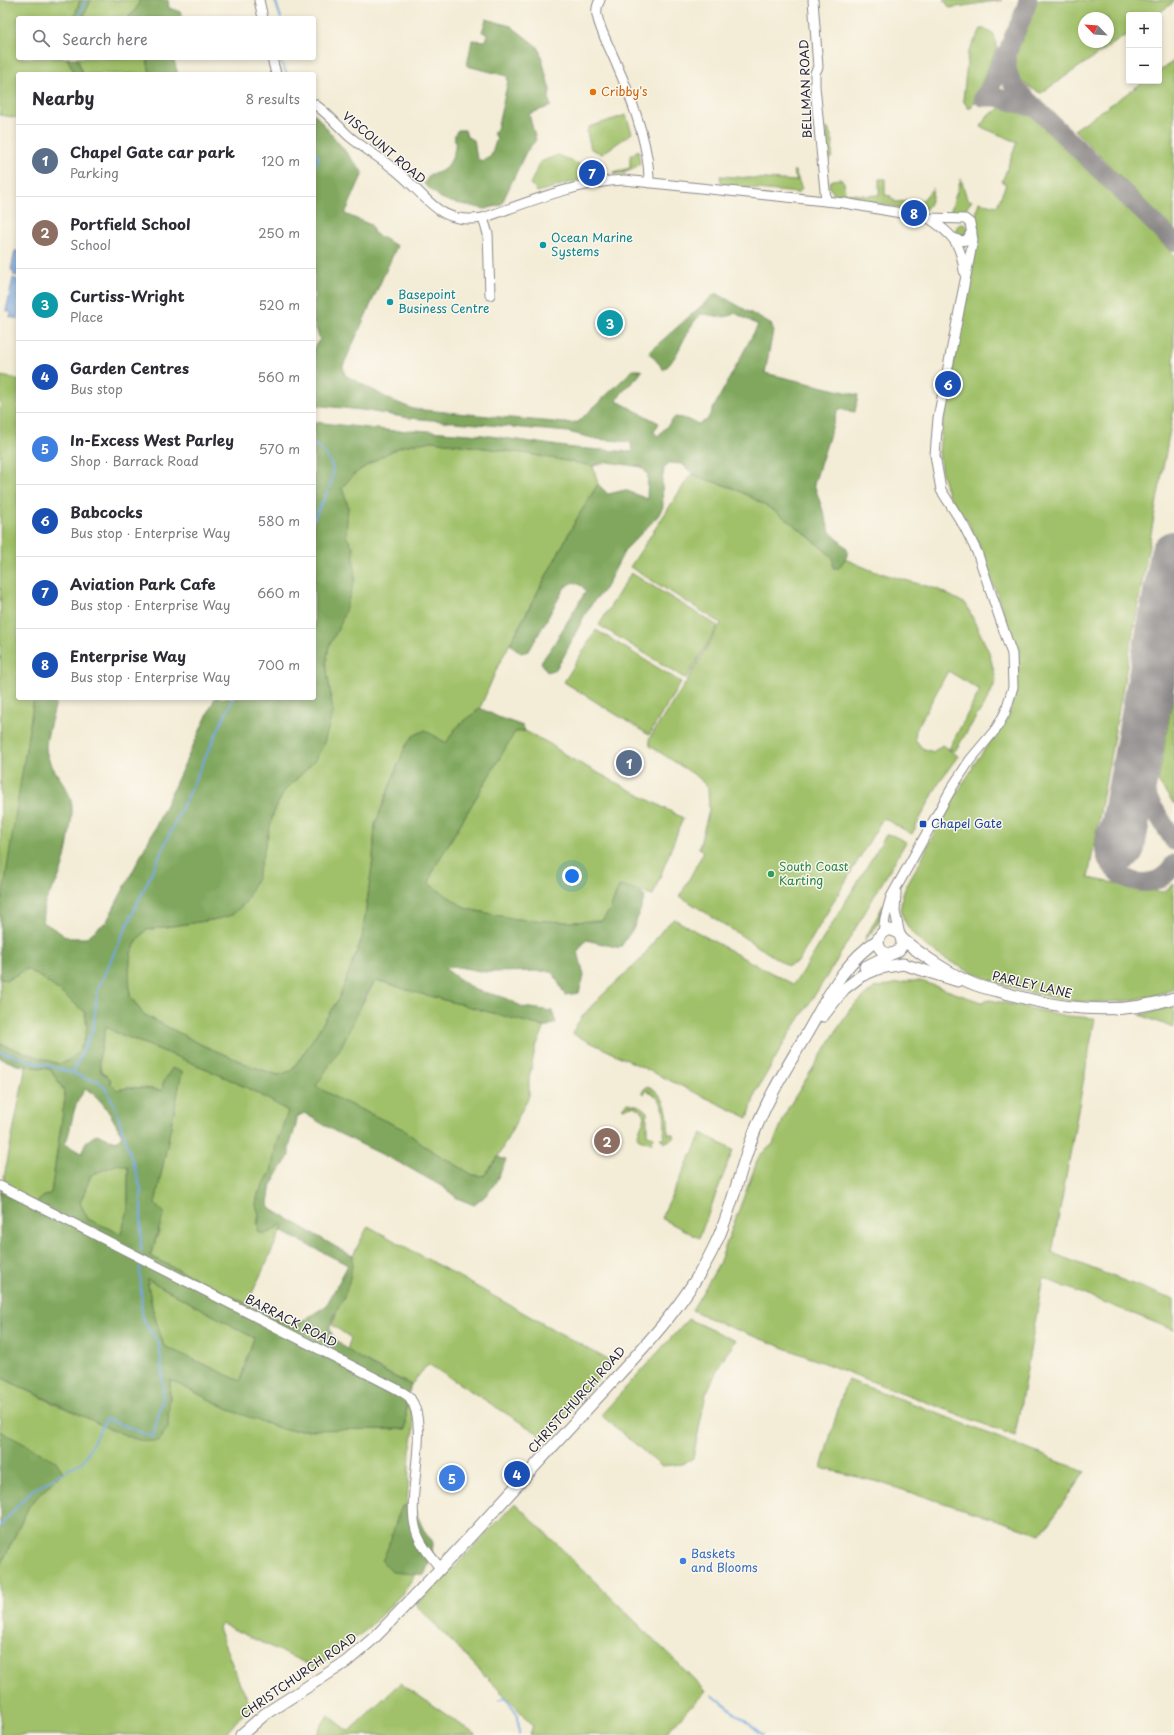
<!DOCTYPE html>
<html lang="en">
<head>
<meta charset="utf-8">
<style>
  :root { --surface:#fff; --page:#f7f7f7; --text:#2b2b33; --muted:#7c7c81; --line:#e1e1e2; --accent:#2563eb }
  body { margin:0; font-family:"Playpen Sans",sans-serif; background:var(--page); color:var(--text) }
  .controls { position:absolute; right:12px; top:12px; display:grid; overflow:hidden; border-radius:4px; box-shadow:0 2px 6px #0003 }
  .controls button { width:36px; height:36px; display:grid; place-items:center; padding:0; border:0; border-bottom:1px solid var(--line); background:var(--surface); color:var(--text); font:20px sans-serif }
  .compass { position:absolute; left:1078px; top:12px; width:36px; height:36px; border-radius:50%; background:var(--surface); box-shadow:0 2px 6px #0003; rotate:295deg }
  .you { position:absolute; left:572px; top:876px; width:14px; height:14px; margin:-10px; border:3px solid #fff; border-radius:50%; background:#1a73e8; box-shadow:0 0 0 6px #1a73e833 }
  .badge { display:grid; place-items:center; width:26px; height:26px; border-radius:50%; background:var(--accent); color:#fff; font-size:13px; font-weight:700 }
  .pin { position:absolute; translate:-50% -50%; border:2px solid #fff; box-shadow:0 1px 4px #0006 }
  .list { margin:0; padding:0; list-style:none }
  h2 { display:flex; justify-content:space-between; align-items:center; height:52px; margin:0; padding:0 16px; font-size:17px }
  h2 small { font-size:13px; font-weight:400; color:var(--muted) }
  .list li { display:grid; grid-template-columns:26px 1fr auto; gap:12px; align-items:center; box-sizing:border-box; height:72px; padding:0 16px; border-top:1px solid var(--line) }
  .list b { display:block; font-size:15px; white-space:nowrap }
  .list p { margin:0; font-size:13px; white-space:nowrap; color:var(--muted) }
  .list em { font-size:13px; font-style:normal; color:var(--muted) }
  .icon { flex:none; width:22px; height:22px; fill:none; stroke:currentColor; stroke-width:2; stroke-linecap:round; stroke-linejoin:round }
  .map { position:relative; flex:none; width:1174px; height:1735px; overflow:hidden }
  .search { position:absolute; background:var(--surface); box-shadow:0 2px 6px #0003; left:16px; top:16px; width:300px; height:44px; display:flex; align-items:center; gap:10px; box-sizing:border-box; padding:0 14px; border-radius:4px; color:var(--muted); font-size:15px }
  .panel { position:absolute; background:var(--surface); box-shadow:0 2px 6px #0003; left:16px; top:72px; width:300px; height:628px; border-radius:4px }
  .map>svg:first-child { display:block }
</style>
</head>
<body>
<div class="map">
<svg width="1174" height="1735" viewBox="0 0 1174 1735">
  <rect width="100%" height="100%" fill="#fbf7ec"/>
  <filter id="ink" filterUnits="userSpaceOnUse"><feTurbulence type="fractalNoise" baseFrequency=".025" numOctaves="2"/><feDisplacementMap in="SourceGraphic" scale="8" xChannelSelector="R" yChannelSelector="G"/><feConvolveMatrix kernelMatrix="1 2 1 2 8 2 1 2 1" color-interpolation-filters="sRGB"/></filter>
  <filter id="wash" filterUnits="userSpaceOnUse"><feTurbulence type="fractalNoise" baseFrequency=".012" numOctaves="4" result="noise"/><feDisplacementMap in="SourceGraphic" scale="16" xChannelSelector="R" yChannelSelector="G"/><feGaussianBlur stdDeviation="0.9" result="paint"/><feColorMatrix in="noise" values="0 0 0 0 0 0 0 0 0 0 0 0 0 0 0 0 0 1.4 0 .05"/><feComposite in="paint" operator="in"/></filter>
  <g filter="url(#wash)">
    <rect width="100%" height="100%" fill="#f3ecd6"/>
    <g fill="#a0c169" stroke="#617252" fill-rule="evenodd">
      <polygon points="0,0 80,0 74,18 18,18 18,58 67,58 75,74 18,74 18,118 0,115"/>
      <path d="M 91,0 L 140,0 C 135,26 103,18 83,18 Z"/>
      <polygon points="944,0 1002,0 950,8"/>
      <path d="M 1036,0 L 1174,0 L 1174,2 L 1156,15 L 1129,15 L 1129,33 L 1041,93 C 990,72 1028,34 1036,0 ZM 1084,18 L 1108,18 L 1108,42 L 1084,42 Z"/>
      <polygon points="981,29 985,29 994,35 997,47 971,108 968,108 963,100 968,53"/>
      <polygon points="77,58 147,58 150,74 83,74"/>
      <polygon points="1174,61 1174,230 1074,130 1145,81 1159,81 1159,71"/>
      <path d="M 1002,107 L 1012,107 L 1032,116 L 1174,255 L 1174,408 L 1088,878 L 1162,892 L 1174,884 L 1174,989 C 1146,1000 1115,1003 1085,1002 C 1039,1000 904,962 901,907 C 900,891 915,872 922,858 C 929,844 935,830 942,817 C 952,800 963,784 973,768 L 972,767 L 1008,717 L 1015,695 L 1018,667 L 1016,654 L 1002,608 L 975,536 L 968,522 L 948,494 L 941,470 L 939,452 L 941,432 L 977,238 C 979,223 973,219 979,202 L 997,206 L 1006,184 L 1002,182 L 1017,142 L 981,127 L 986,117 Z"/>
      <polygon points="626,115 632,133 602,154 591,149 587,132 589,127"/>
      <polygon points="826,128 828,129 833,141 832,157 828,160 826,159"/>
      <path d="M 638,150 L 640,163 C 636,168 632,171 625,171 L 625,173 L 614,174 L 614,172 L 630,168 L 630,156 Z"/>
      <polygon points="558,155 588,168 589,174 586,178 537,192 535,188 530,184 540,162"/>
      <polygon points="793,171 795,171 802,189 798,193 725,186 721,182 720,176 797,181"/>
      <path d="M 840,179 L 844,182 L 845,193 L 864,195 L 864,196 L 879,195 L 879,179 L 885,179 L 885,195 L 891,196 L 891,199 L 894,199 L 894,202 L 923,200 L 933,188 C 932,199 931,208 920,212 L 835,195 L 829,187 C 829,179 834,180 840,179 Z"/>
      <polygon points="961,179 967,199 972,201 963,212 949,216"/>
      <circle cx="962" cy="230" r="6"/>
      <polygon points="0,376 18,379 18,698 34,698 1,912"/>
      <path d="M 432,441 L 529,454 L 593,466 L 598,484 L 576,520 L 498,666 L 480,708 L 455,729 L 446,744 L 435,736 L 398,764 L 375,825 L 373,859 L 362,938 L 339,998 L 304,1053 L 291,1071 L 278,1075 L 251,1066 L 200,1044 L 143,1014 L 130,996 L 129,970 L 131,953 L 138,939 L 146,930 L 218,919 L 257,878 L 274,811 L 285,790 L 313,763 L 333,712 L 326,664 L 329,646 L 341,623 L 353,547 L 345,536 L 348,506 L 342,488 C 352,472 385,451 404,446 C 413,444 422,443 432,441 Z"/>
      <polygon points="691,474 738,490 784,516 824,550 873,571 937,589 966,604 989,652 996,680 990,695 955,751 949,749 980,690 948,671 916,730 915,739 922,748 933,752 942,745 958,756 940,781 912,834 883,818 798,962 788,966 680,896 704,851 699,848 709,810 708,788 698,777 650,746 649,739 687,681 721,623 630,567"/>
      <polygon points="631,573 718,626 686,679 599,625"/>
      <polygon points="596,630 681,682 649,735 564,682"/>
      <polygon points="1174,691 1174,804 1158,782"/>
      <polygon points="525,731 550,744 570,758 683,818 653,895 619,886 610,910 602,921 563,922 516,919 467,909 428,884 433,870 515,732"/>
      <path d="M 886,835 L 892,835 L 906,842 L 834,965 L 787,1038 L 756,1092 L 748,1118 L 573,1034 C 576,1014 625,976 641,959 C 652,946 660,929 674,919 L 747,960 L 793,984 L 801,975 Z"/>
      <polygon points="884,904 877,926 864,941"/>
      <path d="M 27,969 L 48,982 L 85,1012 C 86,1018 88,1026 86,1032 C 84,1047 74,1061 59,1064 L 0,1044 L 0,978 L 7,980 Z"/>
      <polygon points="375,981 384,982 407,990 545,1027 535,1049 529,1079 529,1096 498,1157 484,1176 473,1175 424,1146 403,1129 338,1099 316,1086"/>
      <polygon points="909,981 921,981 981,1002 990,1000 1067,1016 1095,1018 1052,1253 1174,1300 1174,1330 1043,1278 1015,1436 719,1323 692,1310 718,1266 759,1156 773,1144 788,1108 850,1009 874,988"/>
      <polygon points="1174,1006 1174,1028 1140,1015"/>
      <path d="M 106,1026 L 115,1032 C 174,1056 234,1077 288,1111 L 271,1172 L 258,1194 L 256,1205 L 259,1214 L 257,1224 L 270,1233 L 281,1225 L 283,1227 L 247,1304 L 150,1256 L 159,1232 L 155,1204 L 182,1072 L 162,1091 C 148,1088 131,1086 117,1090 L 111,1084 L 110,1078 L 101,1072 L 99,1060 Z"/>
      <polygon points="26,1066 50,1069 63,1089 65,1098 51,1193 43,1197 32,1207 1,1192"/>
      <path d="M 647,1086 C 667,1093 669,1116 668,1134 L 673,1134 L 674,1138 L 664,1143 L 660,1138 L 664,1138 C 665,1119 668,1099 646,1090 L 644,1094 L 642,1092 Z"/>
      <path d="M 628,1103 L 640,1106 L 647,1112 L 647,1135 L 654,1137 L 651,1143 L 639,1139 L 637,1136 L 645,1117 C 640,1108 634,1103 624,1109 L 622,1108 Z"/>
      <polygon points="702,1133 733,1150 699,1238 661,1218"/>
      <polygon points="118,1164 128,1166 128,1210 121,1234 88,1219 80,1203 91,1175"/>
      <polygon points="368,1226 610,1361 598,1378 545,1438 428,1364 411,1385 357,1357 347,1349 351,1338 332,1325 351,1273 353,1255"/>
      <polygon points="147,1279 254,1338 240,1381 164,1346 153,1311"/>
      <polygon points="688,1319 736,1341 722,1360 706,1394 693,1458 683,1464 661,1466 601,1415"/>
      <polygon points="0,1377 61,1407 170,1402 170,1380 235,1412 285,1430 406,1429 406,1402 413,1415 414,1431 410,1452 407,1506 417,1553 415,1575 401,1595 366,1630 316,1668 222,1624 218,1628 240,1684 252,1707 239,1718 225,1735 0,1735 0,1567 30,1504 63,1472 0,1431"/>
      <polygon points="848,1380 909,1402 1085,1472 1041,1534 878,1482 821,1468 845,1385"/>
      <polygon points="515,1503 706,1691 664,1735 530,1735 533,1725 416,1605 467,1554"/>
      <polygon points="400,1683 476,1735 316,1735 328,1715 349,1731"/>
    </g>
    <g fill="#80a75d" stroke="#51644c" fill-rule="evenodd">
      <polygon points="80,0 91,0 83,18 74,18"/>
      <polygon points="140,0 168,0 169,8 181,12 183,18 127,18 134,13"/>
      <path d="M 486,19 L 511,26 L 539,48 L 550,90 L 549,100 L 551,106 L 529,114 L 536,140 L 526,152 L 501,205 L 485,209 L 451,202 L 441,198 L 424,184 L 430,174 C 444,174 453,162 455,147 C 456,140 452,136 458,130 L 465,130 L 467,137 L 474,140 C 477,150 473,169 491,156 L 497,138 L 493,133 L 497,129 L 508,81 L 507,76 L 467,66 L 472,40 L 486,41 L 488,34 L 482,32 Z"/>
      <polygon points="67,58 77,58 83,74 75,74"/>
      <polygon points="147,58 173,58 178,74 150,74"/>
      <path d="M 314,113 L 363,173 L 345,214 L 371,225 L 374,233 L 397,246 L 343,366 L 345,375 L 391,400 L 413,409 L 565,423 L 578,422 L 633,370 L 640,370 L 642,371 C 635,383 622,388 617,401 L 659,423 L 654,432 L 658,436 L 675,417 L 683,418 L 699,424 L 707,420 L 758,325 L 735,313 C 725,321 713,314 701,314 C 683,331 682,354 664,370 L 649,352 L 716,293 L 772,325 L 773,331 L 765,373 L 858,395 L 855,412 L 838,409 L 814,484 L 830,532 L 847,548 L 847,556 L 839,568 L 833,568 L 833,558 C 805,531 774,508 739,491 C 719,480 699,483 682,464 L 669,463 L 664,468 L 662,480 L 663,507 L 658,516 L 625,550 L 605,589 L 593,602 L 583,618 L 564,656 L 556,669 L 547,672 L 541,662 L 552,647 L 586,591 L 582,586 L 574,582 L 565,587 L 529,651 L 521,653 L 510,644 L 576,520 L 598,484 L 608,494 L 625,490 L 647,499 L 648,475 L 642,467 L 607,462 L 593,466 L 529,454 L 432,441 L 402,446 L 379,458 L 354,474 L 342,488 L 348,506 L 346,536 L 353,547 L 355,579 L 341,623 L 329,646 L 326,664 L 333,712 L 323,746 L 313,763 L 285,790 L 274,811 L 257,878 L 245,903 L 232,915 L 218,919 L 146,930 L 138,939 L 131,953 L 129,970 L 130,996 L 143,1014 L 200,1044 L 251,1066 L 278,1075 L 291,1071 L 304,1053 L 339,998 L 362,938 L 373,859 L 375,825 L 405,747 L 413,736 L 425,730 L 446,743 L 455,729 L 480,708 L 498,717 L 523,726 L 525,731 L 515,732 L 433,870 L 429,884 L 467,909 L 516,919 L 563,922 L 602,921 L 610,910 L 619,886 L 637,890 L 645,897 L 634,927 L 620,948 L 586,940 L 578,951 L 584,976 L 579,993 L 565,995 L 552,971 L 486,972 L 458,967 L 444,968 L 475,990 L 503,997 L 523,1007 L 552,1011 L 556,1023 L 545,1027 L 407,990 L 384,982 L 375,981 L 367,993 L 341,1047 L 316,1086 L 338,1099 L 403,1129 L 424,1146 L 473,1175 L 484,1176 L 498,1157 L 506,1160 C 497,1180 493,1192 474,1205 L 457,1198 L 443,1187 L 404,1165 L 336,1132 L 304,1113 L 297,1117 L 296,1125 L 289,1148 L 289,1156 L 271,1185 L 268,1203 L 271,1209 L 348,1254 L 353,1255 C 352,1269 350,1283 344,1297 C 340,1305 331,1321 330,1327 C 328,1347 395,1377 411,1385 L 406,1402 L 406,1429 L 285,1430 L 235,1412 L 170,1380 L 168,1428 L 157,1442 L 138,1440 L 108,1428 L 0,1377 L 0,1192 L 32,1207 L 43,1197 L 51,1193 L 65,1098 L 63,1089 L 50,1069 L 17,1065 L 0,1058 L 0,1044 L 59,1064 C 74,1061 84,1047 86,1032 C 88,1026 85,1018 85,1012 L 48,982 L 27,969 L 7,980 L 0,978 L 0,912 L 34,698 L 57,698 C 55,709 45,739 46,749 C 49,773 74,786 72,813 C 70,833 66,862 58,879 C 49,898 42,899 43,922 L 69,938 L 86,938 L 107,921 L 155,828 L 215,698 L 314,698 L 314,489 L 316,484 L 314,483 L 314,422 L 395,431 L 415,430 L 483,435 L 573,448 L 634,452 L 630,442 L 596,439 L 568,432 L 409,418 L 362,410 L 314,405 L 314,347 L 320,339 L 314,324 ZM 106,1026 L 115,1032 C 174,1056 234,1077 288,1111 L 276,1144 L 271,1172 L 258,1194 L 256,1205 L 259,1214 L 258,1232 C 268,1237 273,1229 281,1225 L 283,1227 L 281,1231 L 348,1265 L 326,1306 L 293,1327 L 150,1256 L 164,1214 L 155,1204 L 182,1072 L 172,1068 L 163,1083 L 162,1091 C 148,1088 131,1086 117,1090 L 111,1084 L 110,1078 L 101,1072 L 99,1060 ZM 86,1089 C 102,1097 113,1119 122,1135 L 116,1142 L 97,1134 L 86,1142 L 81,1153 L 65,1144 C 74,1124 70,1107 86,1089 ZM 118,1164 L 128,1167 L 128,1210 L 121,1234 L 88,1219 L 80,1203 L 91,1175 ZM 147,1279 L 254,1338 L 240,1381 L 164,1346 L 153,1311 Z"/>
      <polygon points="0,1431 56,1461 63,1472 30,1504 0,1567"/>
      <path d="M 402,1506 L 410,1506 C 419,1515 420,1524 426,1534 C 428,1537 433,1539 433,1544 C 433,1553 428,1567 424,1575 L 392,1572 L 382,1561 C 391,1543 394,1524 402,1506 Z"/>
    </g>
    <g fill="#73a6df" stroke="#4a648d">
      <polygon points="15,251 18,251 18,276 13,275 14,271 11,270"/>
      <polygon points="13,278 18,280 18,319 10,317 11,312 6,311"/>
    </g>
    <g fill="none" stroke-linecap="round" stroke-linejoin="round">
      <g stroke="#73a6df" stroke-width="2">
        <polyline points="275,0 281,18"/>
        <polyline points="79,18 85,0"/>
        <polyline points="282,58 281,62 287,74"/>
        <polyline points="314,152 319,157 317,162 314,166"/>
        <path d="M 314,444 C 348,469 328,488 314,519"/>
        <polyline points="0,1052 73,1073"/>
        <polyline points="141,1251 141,1188 114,1104 104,1086 98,1081 87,1079 73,1073 93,1029 98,988 233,698"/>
        <polyline points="0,1526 31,1491 83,1461 106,1419 153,1437 163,1396 162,1372 159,1344 142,1319 140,1264"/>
        <polyline points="712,1695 763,1735"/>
        <polyline points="500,1700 505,1697 518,1716 519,1735"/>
      </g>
      <g stroke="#8a8788" stroke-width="19">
        <path d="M 1028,0 C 1021,33 993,53 1015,88 L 1174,242"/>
        <polyline points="983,97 996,97 1030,107"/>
        <polyline points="983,97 990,88 1005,54"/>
        <polyline points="1136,768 1139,784 1174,841"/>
        <path d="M 1135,778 C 1132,785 1129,792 1126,798 C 1118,813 1104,827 1104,845 C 1105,881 1156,898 1174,864"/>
      </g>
      <polyline stroke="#8a8788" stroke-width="48" points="1121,847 1174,555"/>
    </g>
  </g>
  <g filter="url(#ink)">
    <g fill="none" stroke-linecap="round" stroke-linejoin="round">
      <g stroke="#8a8788" stroke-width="11">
        <g id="minor">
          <polyline points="259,0 263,18"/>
          <path d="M 600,0 C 597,5 596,9 597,15 C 600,31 610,48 616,63 C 631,97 650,147 649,183"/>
          <polyline points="813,0 818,67 815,73 815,86 826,201"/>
          <polyline points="272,58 276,74"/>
          <path d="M 314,104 C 328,113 338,126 350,137 C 366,150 384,160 399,173 C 429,198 438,225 483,218 C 529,202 576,182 624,180 L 844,203 L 929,218 L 965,219 L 970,223 L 973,240 L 938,418 L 935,455 L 941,490 L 964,526 L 977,552 L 1012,654 L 1013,687 L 1005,713 L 996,729 L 970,760 L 953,786 L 891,897 L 885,918 L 883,933"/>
          <polyline points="483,218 488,234 490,295"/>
          <path d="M 930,219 C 952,234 961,243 964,271"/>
          <polyline points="954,238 960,241 967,240 972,231"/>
          <polyline points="896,892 895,912 900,935"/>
          <path d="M 0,1186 L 397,1389 C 401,1392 407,1394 410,1398 C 430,1425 407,1492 415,1526 C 418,1542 430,1555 440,1568"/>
        </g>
      </g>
      <g stroke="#8a8788" stroke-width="13">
        <g id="major">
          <circle cx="890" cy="942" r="12"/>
          <path d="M 901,938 C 920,954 954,977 976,985 C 987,989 998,991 1009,994 C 1063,1010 1119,1016 1174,998"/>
          <polyline points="865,967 891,954"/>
          <polyline points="823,1016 844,989 861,976 880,968 903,964 958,981"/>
          <path d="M 241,1735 L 265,1714 L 346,1662 L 375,1637 C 444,1567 509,1494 575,1422 C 627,1364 688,1308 719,1236 C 732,1206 739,1174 750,1144 C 763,1106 785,1070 806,1035 C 827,999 842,963 879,939"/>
        </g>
      </g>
      <use href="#minor" stroke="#fff" stroke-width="9"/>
      <use href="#major" stroke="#fff" stroke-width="11"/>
    </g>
  </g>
  <circle fill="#e8710a" stroke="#fbf7ec" stroke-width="1.5" cx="593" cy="92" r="4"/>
  <g fill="#0f9aa8" stroke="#fbf7ec" stroke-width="1.5">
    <circle cx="543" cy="245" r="4"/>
    <circle cx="390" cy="302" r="4"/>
  </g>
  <rect fill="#1a4fb4" stroke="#fbf7ec" stroke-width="1.5" x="919" y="820" width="8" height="8" rx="2"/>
  <circle fill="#2e9e5b" stroke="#fbf7ec" stroke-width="1.5" cx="771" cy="874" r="4"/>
  <circle fill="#3f7fe0" stroke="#fbf7ec" stroke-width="1.5" cx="683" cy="1561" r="4"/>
  <g text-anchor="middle" stroke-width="3" stroke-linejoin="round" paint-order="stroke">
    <g font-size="12" fill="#22223b" stroke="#fbf7ec">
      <text transform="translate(806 89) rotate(-92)" y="4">BELLMAN ROAD</text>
      <text transform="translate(384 148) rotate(40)" y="4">VISCOUNT ROAD</text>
      <text transform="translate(1032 985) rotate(13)" y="4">PARLEY LANE</text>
      <text transform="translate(291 1321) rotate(27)" y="4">BARRACK ROAD</text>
      <text transform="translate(577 1400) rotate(-48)" y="4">CHRISTCHURCH ROAD</text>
      <text transform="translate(299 1676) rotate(-35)" y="4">CHRISTCHURCH ROAD</text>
    </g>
    <g font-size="12" fill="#c56008" stroke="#fbf7ec" text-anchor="start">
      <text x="601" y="96">Cribby's</text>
    </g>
    <g font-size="12" fill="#0d838f" stroke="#fbf7ec" text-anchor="start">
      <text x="551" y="242">Ocean Marine<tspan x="551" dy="14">Systems</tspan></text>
      <text x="398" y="299">Basepoint<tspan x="398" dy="14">Business Centre</tspan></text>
    </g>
    <g font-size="12" fill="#164399" stroke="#fbf7ec" text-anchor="start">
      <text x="931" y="828">Chapel Gate</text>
    </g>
    <g font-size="12" fill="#27864d" stroke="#fbf7ec" text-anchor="start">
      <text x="779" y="871">South Coast<tspan x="779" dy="14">Karting</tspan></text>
    </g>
    <g font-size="12" fill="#366cbe" stroke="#fbf7ec" text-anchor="start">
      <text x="691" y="1558">Baskets<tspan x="691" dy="14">and Blooms</tspan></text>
    </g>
  </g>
</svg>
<div class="controls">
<button>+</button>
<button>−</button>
</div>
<svg class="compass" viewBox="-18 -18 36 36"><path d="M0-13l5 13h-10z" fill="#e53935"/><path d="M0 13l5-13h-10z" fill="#7c7c81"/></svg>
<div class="you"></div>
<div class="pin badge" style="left:629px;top:763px;background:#5c6f8a">1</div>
<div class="pin badge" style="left:607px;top:1141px;background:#8d6e63">2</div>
<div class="pin badge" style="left:610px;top:323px;background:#0f9aa8">3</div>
<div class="pin badge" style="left:517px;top:1474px;background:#1a4fb4">4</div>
<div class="pin badge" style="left:452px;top:1478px;background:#3f7fe0">5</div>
<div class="pin badge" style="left:948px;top:384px;background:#1a4fb4">6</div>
<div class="pin badge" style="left:592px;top:173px;background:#1a4fb4">7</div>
<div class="pin badge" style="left:914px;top:213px;background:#1a4fb4">8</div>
<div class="search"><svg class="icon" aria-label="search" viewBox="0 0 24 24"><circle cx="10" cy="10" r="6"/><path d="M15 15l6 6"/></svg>Search here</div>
<section class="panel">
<h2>Nearby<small>8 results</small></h2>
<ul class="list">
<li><span class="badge" style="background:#5c6f8a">1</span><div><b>Chapel Gate car park</b><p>Parking</p></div><em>120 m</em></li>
<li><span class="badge" style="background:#8d6e63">2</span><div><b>Portfield School</b><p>School</p></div><em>250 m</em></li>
<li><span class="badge" style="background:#0f9aa8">3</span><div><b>Curtiss-Wright</b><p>Place</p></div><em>520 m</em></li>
<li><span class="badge" style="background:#1a4fb4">4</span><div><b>Garden Centres</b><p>Bus stop</p></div><em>560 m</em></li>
<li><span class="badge" style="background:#3f7fe0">5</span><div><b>In-Excess West Parley</b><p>Shop · Barrack Road</p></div><em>570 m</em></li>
<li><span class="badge" style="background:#1a4fb4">6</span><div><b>Babcocks</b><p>Bus stop · Enterprise Way</p></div><em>580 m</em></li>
<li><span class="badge" style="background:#1a4fb4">7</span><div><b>Aviation Park Cafe</b><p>Bus stop · Enterprise Way</p></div><em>660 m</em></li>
<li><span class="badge" style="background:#1a4fb4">8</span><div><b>Enterprise Way</b><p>Bus stop · Enterprise Way</p></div><em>700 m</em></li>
</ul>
</section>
</div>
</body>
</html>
